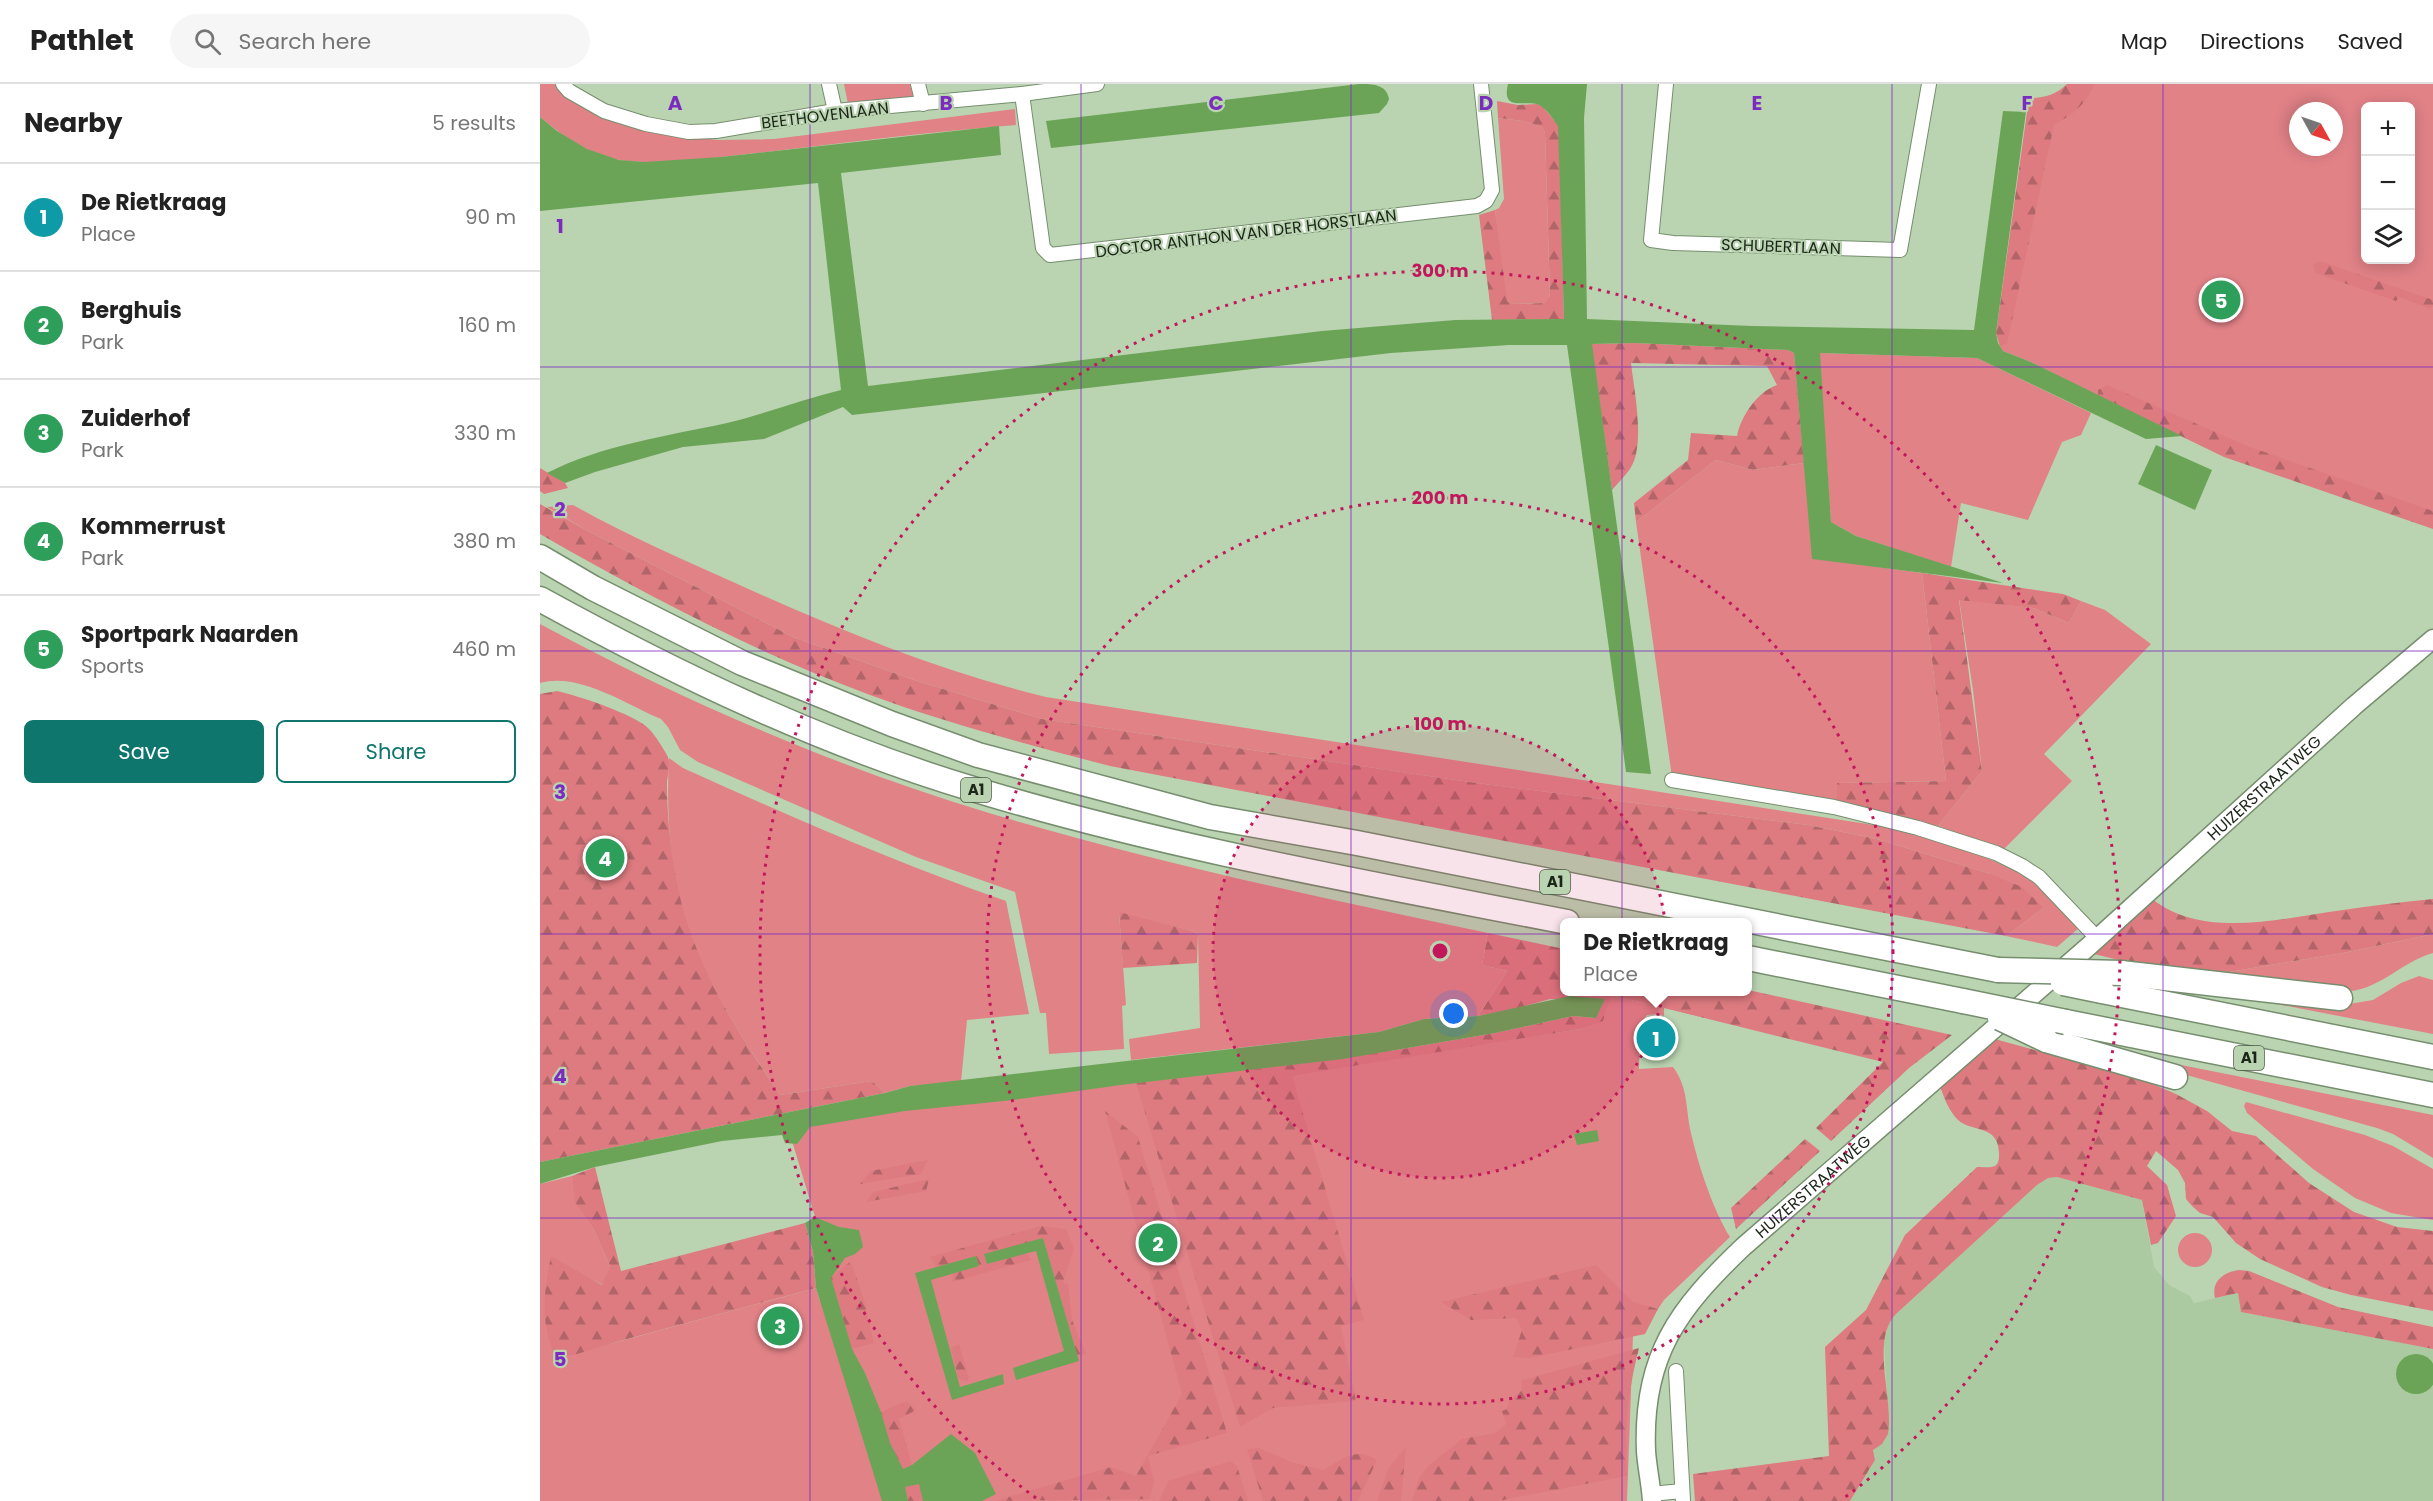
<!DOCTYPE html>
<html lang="en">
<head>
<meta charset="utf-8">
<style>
  :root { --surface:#fff; --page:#f6f6f6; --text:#222; --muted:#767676; --line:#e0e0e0; --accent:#0f766e }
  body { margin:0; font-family:Poppins,sans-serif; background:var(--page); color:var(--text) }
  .controls { position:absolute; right:18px; top:18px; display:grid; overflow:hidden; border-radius:9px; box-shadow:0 3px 15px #0003 }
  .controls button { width:54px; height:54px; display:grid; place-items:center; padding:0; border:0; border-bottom:2px solid var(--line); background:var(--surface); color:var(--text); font:30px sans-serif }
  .compass { position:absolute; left:1749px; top:18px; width:54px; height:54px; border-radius:50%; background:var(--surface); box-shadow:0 3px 15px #0003; rotate:130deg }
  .you { position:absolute; left:914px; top:930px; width:21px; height:21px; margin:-15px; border:4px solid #fff; border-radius:50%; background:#1a73e8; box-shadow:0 0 0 9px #1a73e833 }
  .badge { display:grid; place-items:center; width:39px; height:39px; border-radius:50%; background:var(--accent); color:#fff; font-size:20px; font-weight:700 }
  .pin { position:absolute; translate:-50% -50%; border:3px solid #fff; box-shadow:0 2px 6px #0006 }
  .popup { position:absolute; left:1020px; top:834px; width:192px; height:78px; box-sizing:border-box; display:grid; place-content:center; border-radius:9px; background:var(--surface); filter:drop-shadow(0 2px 4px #0005); font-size:20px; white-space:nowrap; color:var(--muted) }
  .popup b { font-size:22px; color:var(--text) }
  .popup::after { content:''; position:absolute; left:50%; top:100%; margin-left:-12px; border:12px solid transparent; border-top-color:var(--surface) }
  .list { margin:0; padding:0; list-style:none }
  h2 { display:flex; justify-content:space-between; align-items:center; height:78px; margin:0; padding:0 24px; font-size:26px }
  h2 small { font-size:20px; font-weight:400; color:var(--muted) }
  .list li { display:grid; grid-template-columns:39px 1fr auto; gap:18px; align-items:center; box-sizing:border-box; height:108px; padding:0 24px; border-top:2px solid var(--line) }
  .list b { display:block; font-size:22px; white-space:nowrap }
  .list p { margin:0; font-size:20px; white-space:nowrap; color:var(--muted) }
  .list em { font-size:20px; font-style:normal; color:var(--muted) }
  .actions { display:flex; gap:12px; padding:18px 24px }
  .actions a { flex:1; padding:14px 0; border:2px solid var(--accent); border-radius:9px; text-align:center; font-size:21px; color:var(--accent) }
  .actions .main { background:var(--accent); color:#fff }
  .icon { flex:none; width:33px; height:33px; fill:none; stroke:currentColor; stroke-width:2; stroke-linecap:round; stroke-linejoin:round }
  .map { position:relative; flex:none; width:1893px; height:1417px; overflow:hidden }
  header { display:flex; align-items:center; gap:36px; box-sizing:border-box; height:84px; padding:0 30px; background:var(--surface); border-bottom:2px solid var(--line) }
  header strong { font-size:28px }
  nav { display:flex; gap:33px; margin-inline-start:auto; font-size:21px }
  .search { width:420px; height:54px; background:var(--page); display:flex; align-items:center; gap:15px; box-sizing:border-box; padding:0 21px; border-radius:33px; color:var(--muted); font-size:22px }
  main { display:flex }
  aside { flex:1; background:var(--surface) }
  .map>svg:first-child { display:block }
</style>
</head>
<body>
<header>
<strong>Pathlet</strong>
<div class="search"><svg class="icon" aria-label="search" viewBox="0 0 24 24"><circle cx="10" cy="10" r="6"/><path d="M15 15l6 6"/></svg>Search here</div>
<nav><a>Map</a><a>Directions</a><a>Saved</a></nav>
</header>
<main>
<aside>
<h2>Nearby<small>5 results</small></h2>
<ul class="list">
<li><span class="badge" style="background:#0f9aa8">1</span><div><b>De Rietkraag</b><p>Place</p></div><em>90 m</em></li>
<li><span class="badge" style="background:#2e9e5b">2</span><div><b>Berghuis</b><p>Park</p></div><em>160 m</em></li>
<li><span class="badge" style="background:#2e9e5b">3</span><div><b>Zuiderhof</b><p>Park</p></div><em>330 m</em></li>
<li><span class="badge" style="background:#2e9e5b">4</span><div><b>Kommerrust</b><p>Park</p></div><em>380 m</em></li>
<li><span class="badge" style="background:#2e9e5b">5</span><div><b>Sportpark Naarden</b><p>Sports</p></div><em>460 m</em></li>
</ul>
<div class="actions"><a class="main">Save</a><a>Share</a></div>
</aside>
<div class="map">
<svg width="1893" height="1417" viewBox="0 0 1893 1417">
  <defs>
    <pattern id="forest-firs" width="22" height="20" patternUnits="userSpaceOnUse" patternTransform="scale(1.5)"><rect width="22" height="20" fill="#dd7b80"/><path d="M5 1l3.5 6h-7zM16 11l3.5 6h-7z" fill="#b26568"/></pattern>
  </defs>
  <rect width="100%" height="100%" fill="#bad4b1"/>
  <polygon fill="#accaa1" points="1517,1093 1602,1116 1614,1183 1629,1201 1650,1212 1654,1219 1698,1209 1702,1228 1893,1265 1893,1417 1310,1417 1335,1376 1333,1366 1349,1345 1344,1261 1348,1241 1356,1230 1497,1101 1508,1094"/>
  <g fill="#e18287" fill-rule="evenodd">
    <path d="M 0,0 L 14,0 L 24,8 L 128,50 L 178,56 L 234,55 L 475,25 L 476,41 C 390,48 303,59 217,69 C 178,73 117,82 80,76 C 50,71 22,52 0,33 Z"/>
    <polygon points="304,0 370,0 373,13 309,25"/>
    <path d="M 1541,0 L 1893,0 L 1893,441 L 1559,306 L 1558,312 L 1491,278 L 1463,267 L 1460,263 L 1464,261 L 1503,30 ZM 1826,22 L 1870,22 L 1870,176 L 1826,176 ZM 1758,27 L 1794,27 L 1794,63 L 1758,63 Z"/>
    <polygon points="958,34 983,37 1002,43 1005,49 1010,214 1004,219 973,220 967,217 965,213 955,126 959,124 964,115"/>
    <polygon points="1279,269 1437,274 1551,329 1541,351 1522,358 1488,436 1421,419 1411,483 1316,452 1291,438"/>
    <polygon points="1176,376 1213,386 1264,379 1273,474 1382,489 1406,697 1297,699 1297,719 1132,693 1096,438"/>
    <path d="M 33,421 C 85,450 139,474 193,498 C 294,544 398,587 506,613 L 1347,743 L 1436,769 L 1478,788 L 1492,797 L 1539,844 L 1517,863 L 1466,852 L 1504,824 L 1448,789 L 1337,755 L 1268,741 L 936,699 L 502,635 L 374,596 L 253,553 L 46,446 L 7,423 Z"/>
    <polygon points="1419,515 1493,524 1529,539 1541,517 1565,526 1611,560 1504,670 1532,697 1463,766 1398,742 1442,687 1433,606"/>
    <path d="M 0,540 C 143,617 293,682 449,729 C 613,778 781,814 948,849 L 942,881 L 967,887 L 938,932 L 884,935 L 839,948 L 591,976 L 589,955 L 660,944 L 658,850 L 653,847 L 579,829 L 586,921 L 582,922 L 584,965 L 509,970 L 506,929 L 500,929 L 475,808 L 376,773 L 158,678 L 140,666 L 128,643 L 121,635 C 85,620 39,588 0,599 Z"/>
    <path d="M 129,674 L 143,684 C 249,732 356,779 466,817 L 489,930 L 427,936 L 421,998 L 370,1002 L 345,1009 L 332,997 L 240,1011 C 206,960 172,908 150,851 C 130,796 126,731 129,674 Z"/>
    <path d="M 1893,850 L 1893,869 C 1858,879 1841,907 1801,908 L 1688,895 L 1689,888 L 1808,868 Z"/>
    <polygon points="1879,892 1893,896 1893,950 1684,910 1809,920 1833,916 1861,899"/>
    <path d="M 1071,911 L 1124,924 L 1124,932 L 1117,930 L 1107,931 L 1100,940 L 1099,985 L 1133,983 C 1149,1005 1145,1023 1151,1049 C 1158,1080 1173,1126 1190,1153 L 1124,1216 L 1118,1225 L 1108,1223 L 1093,1251 L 1087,1417 L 0,1417 L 0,1100 L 32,1092 L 39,1123 L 54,1146 L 70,1182 L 63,1201 L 53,1196 L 66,1261 L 276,1204 L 280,1217 L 291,1214 L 275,1133 L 246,1037 L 752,968 L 907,966 L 1040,945 L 1049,941 Z"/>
    <polygon points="1581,969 1893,1031 1893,1074 1853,1050 1837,1044 1589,975"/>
    <polygon points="1706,1018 1825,1051 1853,1062 1893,1085 1893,1136 1851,1129 1815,1114 1773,1085 1707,1029 1704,1022"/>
    <circle cx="1655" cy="1166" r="17"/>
  </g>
  <g fill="url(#forest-firs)">
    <path d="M 1527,0 L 1554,0 C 1547,20 1532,31 1514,41 L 1467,260 L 1460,263 L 1456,249 L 1489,14 C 1504,14 1516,11 1527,0 Z"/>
    <polygon points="957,17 978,21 997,20 1003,23 1019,42 1024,235 952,236 939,131 955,126 967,217 973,220 1004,219 1010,213 1005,49 1002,43 983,37 958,34"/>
    <polygon points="1780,177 1893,216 1893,222 1890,225 1859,213 1856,217 1775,189 1773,181"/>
    <path d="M 1095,259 L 1248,266 L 1254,269 L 1264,379 L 1213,386 L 1176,376 L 1096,438 L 1094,419 L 1148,376 L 1151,349 L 1197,352 C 1201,332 1217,308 1237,301 L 1227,282 L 1091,279 C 1094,306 1106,362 1090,385 C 1085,392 1078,399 1072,406 L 1051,260 Z"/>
    <polygon points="1567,301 1710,363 1893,427 1893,445 1684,373 1558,312 1558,306"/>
    <polygon points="0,384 25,399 28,404 4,410 0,407"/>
    <path d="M 0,420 L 46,446 L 253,553 L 374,596 L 502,635 L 936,699 L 1268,741 L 1337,755 L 1448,789 L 1482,803 L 1504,824 L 1466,852 L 570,682 C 490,661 409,640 330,611 C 216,569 106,511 0,450 Z"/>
    <polygon points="1382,489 1523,510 1541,517 1529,539 1493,524 1419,516 1442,687 1398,742 1297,719 1297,699 1406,697"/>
    <path d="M 17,607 C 36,611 97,631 109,645 C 116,652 122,663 127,671 C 131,678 128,690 127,698 C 127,729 130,763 136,794 C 150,874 195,944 240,1011 L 332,997 L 345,1009 L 0,1078 L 0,610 Z"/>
    <path d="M 1612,815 C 1663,855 1738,835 1796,827 C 1829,822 1861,818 1893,815 L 1893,850 L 1808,868 L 1689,888 L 1595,880 L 1550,869 Z"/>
    <polygon points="579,828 653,847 658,850 657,879 583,884"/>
    <polygon points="948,849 1024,865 1024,908 1208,908 1208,906 1412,951 1369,984 1291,1057 1276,1044 1343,978 1071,911 1063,937 1040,945 752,992 824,1236 801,1242 816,1317 733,1324 700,1343 596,999 803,975 955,949 1033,932 1056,934 1064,915 1010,915 974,925 938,932 967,887 942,881"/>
    <path d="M 1451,954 L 1601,995 L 1636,1010 L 1667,1027 L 1692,1047 L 1716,1052 L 1769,1099 L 1814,1128 L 1857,1143 L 1893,1147 L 1893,1227 L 1811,1211 L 1782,1203 L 1720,1175 L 1696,1159 L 1673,1133 L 1660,1129 L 1652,1122 L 1646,1115 L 1645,1099 L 1638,1086 L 1616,1067 L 1607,1082 L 1627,1101 L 1636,1132 L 1618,1159 L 1611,1161 L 1602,1116 L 1517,1093 L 1508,1094 L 1497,1101 L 1356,1230 C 1330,1257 1354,1315 1348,1350 L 1342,1360 L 1333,1366 L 1335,1376 L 1310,1417 L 1155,1417 L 1153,1390 L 1289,1372 L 1285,1263 L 1326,1226 L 1365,1151 L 1437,1083 C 1448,1082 1460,1088 1459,1069 C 1458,1040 1433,1049 1418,1036 C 1409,1027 1404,1014 1400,1002 Z"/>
    <polygon points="565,1027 598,1053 687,1349 608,1372 614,1398 610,1415 455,1417 571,1383 596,1392 642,1310"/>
    <polygon points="1265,1055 1280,1067 1196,1145 1191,1124"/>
    <polygon points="388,1076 381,1090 320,1100 331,1087"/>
    <path d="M 55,1083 L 81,1187 L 265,1139 L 273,1168 L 276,1204 L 80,1257 L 37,1270 L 24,1273 L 14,1270 C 0,1237 4,1205 11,1172 L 62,1201 L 70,1182 L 54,1146 L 35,1118 L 32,1092 Z"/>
    <polygon points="389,1095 386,1107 326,1118 333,1108"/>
    <polygon points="501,1142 526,1145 534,1164 523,1199 528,1200 532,1236 546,1270 537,1271 503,1154 448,1180 487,1169 491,1176 412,1198 413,1189 439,1182 436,1172 396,1183 390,1173"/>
    <polygon points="311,1177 324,1216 334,1259 312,1265 290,1194"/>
    <polygon points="1056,1181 1093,1218 1118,1225 1105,1250 990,1274 973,1273 982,1246 976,1234 931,1236 901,1218"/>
    <path d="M 1699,1186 L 1709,1187 L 1798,1223 L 1893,1243 L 1893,1265 L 1701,1228 L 1698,1209 L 1675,1214 C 1671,1197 1684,1188 1699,1186 Z"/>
    <polygon points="419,1260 429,1294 427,1298 418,1294 411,1264"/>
    <path d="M 1099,1264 C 1088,1306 1084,1348 1087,1392 L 958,1417 L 872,1417 L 879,1394 L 889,1381 L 922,1355 L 955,1349 L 966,1340 L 962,1327 L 967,1325 L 969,1317 L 981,1307 L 982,1296 Z"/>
    <polygon points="366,1317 376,1326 359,1335 372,1381 363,1385 350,1359 341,1328"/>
    <polygon points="866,1363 861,1417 837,1417 849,1383"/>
    <path d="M 719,1364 L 751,1378 L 783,1386 C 802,1375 816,1362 837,1376 L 818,1417 L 723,1417 L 707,1365 Z"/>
    <polygon points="690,1377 697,1382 708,1417 619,1417 628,1397"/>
    <polygon points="379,1400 383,1417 368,1417 364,1403"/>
  </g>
  <g fill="#6ca457">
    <path d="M 819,0 C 833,0 846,0 849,15 L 847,20 L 839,29 L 511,64 L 506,37 Z"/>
    <path d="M 968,0 L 1047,0 L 1044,34 L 1047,235 L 1212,242 L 1434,246 L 1463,27 L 1486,28 L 1456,249 L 1458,259 L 1463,267 L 1491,278 L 1642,352 L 1606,355 L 1437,274 L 1280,269 L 1291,438 L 1316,452 L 1463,499 L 1272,475 L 1254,269 L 1248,266 L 1095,259 L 1052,260 L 1111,690 L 1086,688 L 1027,261 L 969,261 L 851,269 L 312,331 L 303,323 L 224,355 L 143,363 L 55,388 L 25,399 L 7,389 C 62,361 127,352 187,339 C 225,330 263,315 301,306 L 278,99 L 0,127 L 0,33 L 17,47 L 47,65 L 79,76 L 104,78 L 181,73 L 459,42 L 461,71 L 301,89 L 328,302 L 782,247 L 915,236 L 1024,235 L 1018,42 C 1013,35 1007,25 999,21 C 985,15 961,29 968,0 Z"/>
    <polygon points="1616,361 1672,386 1655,426 1598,400"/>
    <polygon points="1030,912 1065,915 1056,934 1033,932 955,949 803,975 581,1001 473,1016 365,1027 270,1043 257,1060 245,1059 242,1051 182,1057 55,1083 0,1100 0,1078 345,1009 370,1002 839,948 884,935 938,932"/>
    <polygon points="1057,1046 1059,1057 1037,1061 1034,1050"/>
    <polygon points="275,1133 299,1143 319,1146 323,1163 315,1170 305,1174 291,1194 312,1265 325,1289 341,1328 350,1359 363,1385 372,1381 411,1350 435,1369 456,1410 442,1417 383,1417 379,1400 365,1403 368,1417 342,1417 276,1204 273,1168 265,1139"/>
    <polygon points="503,1154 539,1277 476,1296 473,1284 524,1267 496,1167 447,1180 444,1170"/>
    <polygon points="436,1172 439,1182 391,1196 420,1303 463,1290 464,1300 412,1316 375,1189"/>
    <circle cx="1876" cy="1290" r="20"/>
  </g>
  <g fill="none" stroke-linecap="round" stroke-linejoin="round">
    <g stroke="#768e6e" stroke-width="16">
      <g id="street">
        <polyline points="23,0 29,7 64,27 106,40 149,48 176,47 295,27 482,10 557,0"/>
        <polyline points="289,0 295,27"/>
        <polyline points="378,0 383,20"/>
        <polyline points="1126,0 1111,156 1133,159 1360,166 1389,0"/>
        <polyline points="482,10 503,164 510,171 937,122 946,117 952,106 941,0"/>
        <polyline points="1132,696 1294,723 1378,744 1456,769 1482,782 1499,793 1557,854"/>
        <polyline points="1136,1287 1143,1417"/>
        <polyline points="1111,1410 1142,1407"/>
      </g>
    </g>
    <g stroke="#768e6e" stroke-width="21">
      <g id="secondary">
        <path id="s1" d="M 1112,1417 C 1111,1400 1107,1383 1106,1367 C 1102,1272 1138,1225 1203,1163 L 1549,862 L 1814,622 L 1893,555"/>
      </g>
    </g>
    <g stroke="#768e6e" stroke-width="27">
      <g id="highway">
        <polyline points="0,473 53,504 202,579 352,640 438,671 670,733 817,759 1458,886"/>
        <path d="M 0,515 C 138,591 282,660 433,705 C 627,764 828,799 1027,838"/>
        <polyline points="1208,874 1423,917"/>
        <polyline points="1581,889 1800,914"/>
        <polyline points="1562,907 1893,973"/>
        <polyline points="1526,938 1893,1011"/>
        <polyline points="1506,956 1635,993"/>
      </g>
    </g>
    <use href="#street" stroke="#fff" stroke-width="14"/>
    <use href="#secondary" stroke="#fff" stroke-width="18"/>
    <use href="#highway" stroke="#fff" stroke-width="24"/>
    <g stroke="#768e6e" stroke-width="27" stroke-linecap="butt">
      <g id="highway-bridge">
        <polyline points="1458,886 1581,889"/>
        <polyline points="1523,899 1562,907"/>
        <polyline points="1423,917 1526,938"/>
        <polyline points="1460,934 1506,956"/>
      </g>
    </g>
    <use href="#highway-bridge" stroke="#fff" stroke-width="24"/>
  </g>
  <path fill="none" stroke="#7b2cbf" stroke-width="1.5" stroke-opacity="0.55" d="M 270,0 L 270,1417M 541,0 L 541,1417M 811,0 L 811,1417M 1082,0 L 1082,1417M 1352,0 L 1352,1417M 1623,0 L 1623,1417M 0,283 L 1893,283M 0,567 L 1893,567M 0,850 L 1893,850M 0,1134 L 1893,1134"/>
  <circle cx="900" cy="867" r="227" fill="#c2185b" fill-opacity=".12"/>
  <g fill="none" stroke="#c2185b" stroke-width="3" stroke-dasharray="3 6">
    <circle cx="900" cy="867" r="227"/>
    <circle cx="900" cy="867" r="453"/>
    <path d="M496 1414A680 680 0 1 1 1304 1414"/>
  </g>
  <g text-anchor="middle" stroke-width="4.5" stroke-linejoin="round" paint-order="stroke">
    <g fill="#bad4b1" stroke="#4b5a46" stroke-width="1.5">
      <rect x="421" y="694" width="30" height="24" rx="4.5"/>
      <rect x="1000" y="786" width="30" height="24" rx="4.5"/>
      <rect x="1694" y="962" width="30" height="24" rx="4.5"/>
    </g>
    <g font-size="15" font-weight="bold" fill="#1b2518">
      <text x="436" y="711">A1</text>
      <text x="1015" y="803">A1</text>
      <text x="1709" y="979">A1</text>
    </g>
    <g font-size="16" fill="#1b2518" stroke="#bad4b1">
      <text transform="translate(285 31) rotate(-7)" y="6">BEETHOVENLAAN</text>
      <text transform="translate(706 149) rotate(-7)" y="6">DOCTOR ANTHON VAN DER HORSTLAAN</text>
      <text transform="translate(1241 162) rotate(2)" y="6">SCHUBERTLAAN</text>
      <text dy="6" stroke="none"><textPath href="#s1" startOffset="980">HUIZERSTRAATWEG</textPath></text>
      <text dy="6" stroke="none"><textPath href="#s1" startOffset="378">HUIZERSTRAATWEG</textPath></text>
    </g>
  </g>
  <g font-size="20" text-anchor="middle" font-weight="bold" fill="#7b2cbf" stroke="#bad4b1" stroke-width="4.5" stroke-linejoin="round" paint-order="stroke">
    <text x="135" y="26">A</text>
    <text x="406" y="26">B</text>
    <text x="676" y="26">C</text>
    <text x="946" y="26">D</text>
    <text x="1217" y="26">E</text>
    <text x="1487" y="26">F</text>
    <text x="20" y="149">1</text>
    <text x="20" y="432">2</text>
    <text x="20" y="715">3</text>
    <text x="20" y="999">4</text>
    <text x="20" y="1282">5</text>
  </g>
  <circle cx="900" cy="867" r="9" fill="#c2185b" stroke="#bad4b1" stroke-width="3"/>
  <g font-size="18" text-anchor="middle" font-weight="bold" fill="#c2185b" stroke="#bad4b1" stroke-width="4.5" stroke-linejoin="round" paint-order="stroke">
    <text x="900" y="193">300 m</text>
    <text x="900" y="420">200 m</text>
    <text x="900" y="646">100 m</text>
  </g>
</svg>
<div class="controls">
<button>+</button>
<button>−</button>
<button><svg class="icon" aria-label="layers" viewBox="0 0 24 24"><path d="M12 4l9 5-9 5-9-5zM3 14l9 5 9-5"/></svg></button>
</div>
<svg class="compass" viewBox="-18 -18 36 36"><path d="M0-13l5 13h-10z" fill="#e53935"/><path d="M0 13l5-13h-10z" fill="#767676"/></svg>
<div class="you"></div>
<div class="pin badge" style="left:1116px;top:954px;background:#0f9aa8">1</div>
<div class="popup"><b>De Rietkraag</b>Place</div>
<div class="pin badge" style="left:618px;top:1159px;background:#2e9e5b">2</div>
<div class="pin badge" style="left:240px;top:1242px;background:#2e9e5b">3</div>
<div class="pin badge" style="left:65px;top:774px;background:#2e9e5b">4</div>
<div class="pin badge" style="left:1681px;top:216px;background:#2e9e5b">5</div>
</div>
</main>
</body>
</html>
